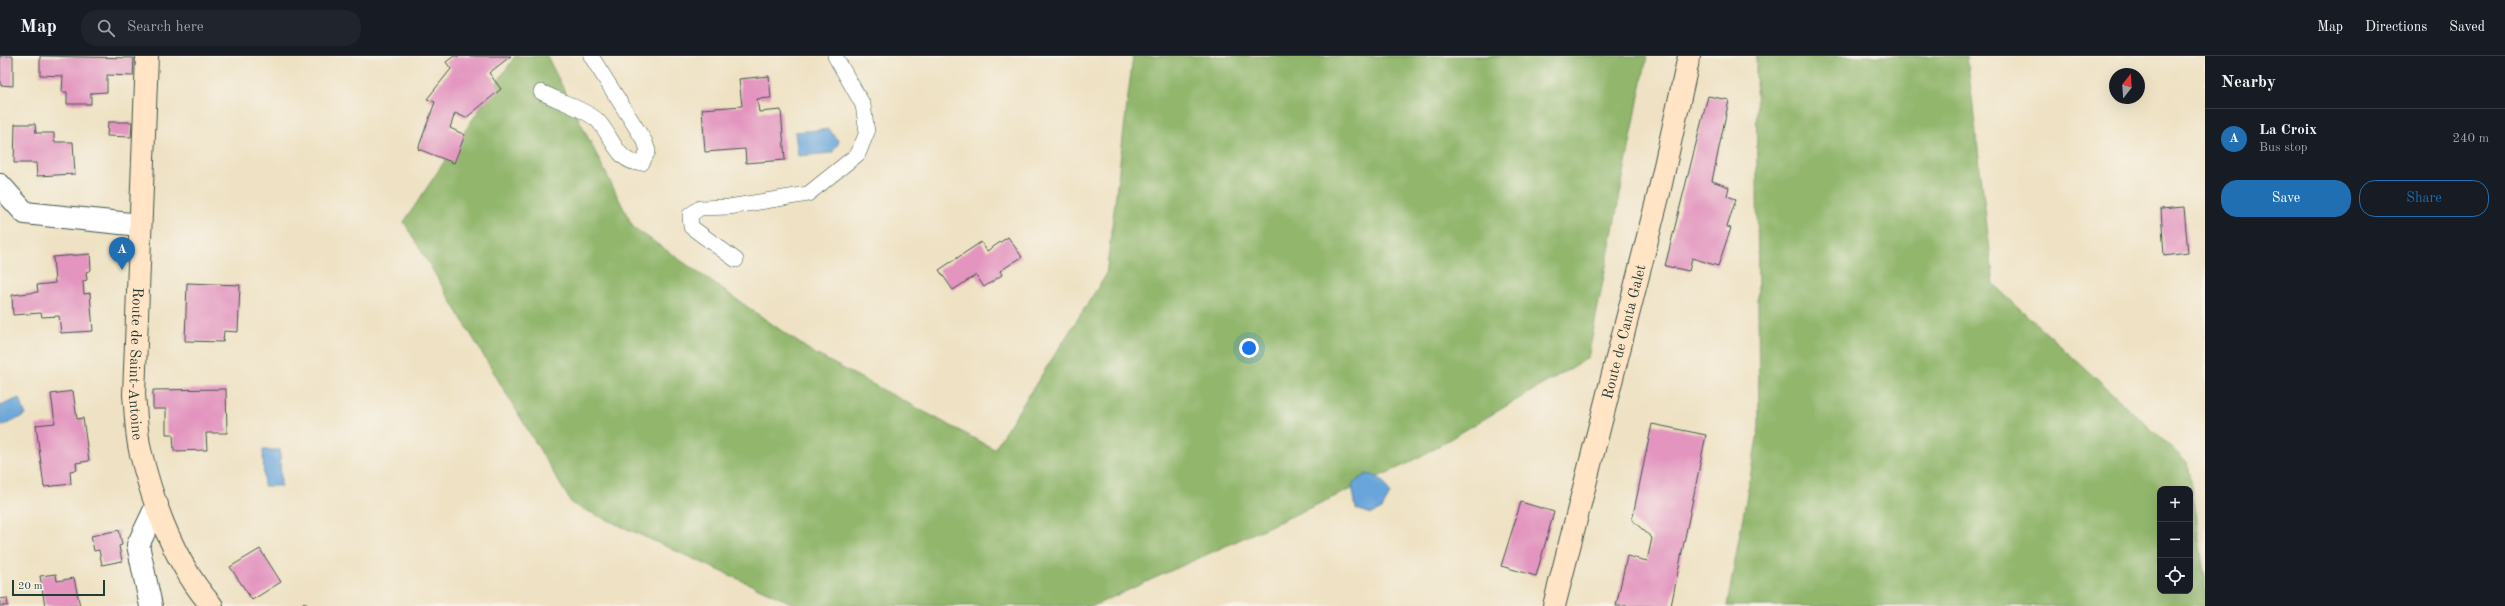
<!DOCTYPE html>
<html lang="en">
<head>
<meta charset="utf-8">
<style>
  :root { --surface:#171b24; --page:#20242c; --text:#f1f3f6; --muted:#9ea1a6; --line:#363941; --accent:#1f6fb2 }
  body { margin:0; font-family:"Old Standard TT",serif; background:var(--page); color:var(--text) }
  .controls { position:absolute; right:12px; bottom:12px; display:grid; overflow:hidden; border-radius:8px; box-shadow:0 4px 16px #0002 }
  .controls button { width:36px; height:36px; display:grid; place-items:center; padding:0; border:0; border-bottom:1px solid var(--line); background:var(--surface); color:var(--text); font:20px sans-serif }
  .compass { position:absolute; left:2109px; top:12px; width:36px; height:36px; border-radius:50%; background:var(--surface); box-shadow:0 4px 16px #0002; rotate:17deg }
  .scale { position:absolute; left:12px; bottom:10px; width:93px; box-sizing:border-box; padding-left:4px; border:2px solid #1f3d34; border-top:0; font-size:11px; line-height:14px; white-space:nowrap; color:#1f3d34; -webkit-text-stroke:3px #f7f3e8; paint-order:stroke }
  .you { position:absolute; left:1249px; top:292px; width:14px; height:14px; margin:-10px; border:3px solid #fff; border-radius:50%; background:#1a73e8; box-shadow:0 0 0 6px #1a73e833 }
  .badge { display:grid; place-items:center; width:26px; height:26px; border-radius:50%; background:var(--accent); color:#fff; font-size:13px; font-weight:700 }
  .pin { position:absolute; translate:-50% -33px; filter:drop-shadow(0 1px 2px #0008) }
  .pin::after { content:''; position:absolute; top:21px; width:14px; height:12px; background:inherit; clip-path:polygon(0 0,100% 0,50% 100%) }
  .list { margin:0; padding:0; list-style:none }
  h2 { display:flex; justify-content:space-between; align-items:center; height:52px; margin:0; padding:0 16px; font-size:17px }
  h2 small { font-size:13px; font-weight:400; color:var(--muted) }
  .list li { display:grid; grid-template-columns:26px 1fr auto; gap:12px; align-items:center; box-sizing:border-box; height:60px; padding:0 16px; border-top:1px solid var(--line) }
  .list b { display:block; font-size:15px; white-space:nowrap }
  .list p { margin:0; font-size:13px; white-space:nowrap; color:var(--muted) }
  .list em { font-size:13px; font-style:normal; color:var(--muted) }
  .actions { display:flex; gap:8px; padding:12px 16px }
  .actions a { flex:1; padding:9px 0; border:1px solid var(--accent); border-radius:16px; text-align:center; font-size:14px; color:var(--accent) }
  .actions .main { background:var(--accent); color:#fff }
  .icon { flex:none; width:22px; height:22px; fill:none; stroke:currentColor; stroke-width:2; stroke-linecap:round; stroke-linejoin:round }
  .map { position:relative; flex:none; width:2205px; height:550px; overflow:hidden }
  header { display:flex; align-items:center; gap:24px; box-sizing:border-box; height:56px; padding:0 20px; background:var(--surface); border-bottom:1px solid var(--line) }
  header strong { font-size:19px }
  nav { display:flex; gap:22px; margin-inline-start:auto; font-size:14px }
  .search { width:280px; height:36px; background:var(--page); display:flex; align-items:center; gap:10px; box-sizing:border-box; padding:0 14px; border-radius:16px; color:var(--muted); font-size:15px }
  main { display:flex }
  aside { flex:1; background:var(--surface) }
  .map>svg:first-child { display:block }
</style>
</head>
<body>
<header>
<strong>Map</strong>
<div class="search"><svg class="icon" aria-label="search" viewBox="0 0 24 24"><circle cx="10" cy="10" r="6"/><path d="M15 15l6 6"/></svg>Search here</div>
<nav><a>Map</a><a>Directions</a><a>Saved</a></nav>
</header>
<main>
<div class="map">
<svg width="2205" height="550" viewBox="0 0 2205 550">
  <rect width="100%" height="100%" fill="#f7f3e8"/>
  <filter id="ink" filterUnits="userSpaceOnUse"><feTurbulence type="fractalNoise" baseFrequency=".025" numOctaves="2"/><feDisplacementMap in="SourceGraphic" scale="8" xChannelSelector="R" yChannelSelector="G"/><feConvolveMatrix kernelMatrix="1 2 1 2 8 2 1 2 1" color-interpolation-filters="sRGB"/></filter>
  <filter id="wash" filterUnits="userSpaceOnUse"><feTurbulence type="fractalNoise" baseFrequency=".012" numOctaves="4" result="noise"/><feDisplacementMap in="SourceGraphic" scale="16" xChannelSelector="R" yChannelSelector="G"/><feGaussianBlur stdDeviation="0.9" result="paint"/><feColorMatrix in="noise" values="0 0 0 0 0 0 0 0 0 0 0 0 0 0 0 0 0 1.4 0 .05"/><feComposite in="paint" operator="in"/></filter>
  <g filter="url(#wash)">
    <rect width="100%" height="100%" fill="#efe2c4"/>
    <g fill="#91b66c" stroke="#587a50" fill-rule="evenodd">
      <polygon points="515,0 547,0 633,171 812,296 994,393 1106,219 1133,0 1647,0 1588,302 1409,407 1093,550 798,550 572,448 404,166"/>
      <path d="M 1756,0 L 1967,0 L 1994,229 L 2187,406 L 2205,522 L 2205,550 L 1727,550 L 1759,371 ZM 2160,433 L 2190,433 L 2190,535 L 2160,535 Z"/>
    </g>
    <g fill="#69a5da" stroke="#447187">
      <polygon points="829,73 839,86 832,97 798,100 795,76"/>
      <polygon points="19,342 26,359 0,371 0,350"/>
      <polygon points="263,394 280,394 281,430 264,430"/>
      <path d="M 1366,418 C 1381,420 1384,425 1390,438 L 1382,453 L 1372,458 L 1356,453 L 1352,428 Z"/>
    </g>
    <g id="blocks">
      <g fill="#e395bf">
        <polygon points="0,0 13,0 13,30 0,29"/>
        <polygon points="40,0 134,2 133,20 107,19 107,36 91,37 91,48 67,48 67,36 62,36 63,20 40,19"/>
        <polygon points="454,0 511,0 489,17 501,33 466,62 455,57 450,72 465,79 454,107 418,93 435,46 427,43 451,13 446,6"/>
        <polygon points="769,20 771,42 757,43 759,56 781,54 785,104 746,107 745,93 705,96 702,53 742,50 739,23"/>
        <polygon points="1708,40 1729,44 1712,125 1729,131 1727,140 1736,143 1727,171 1731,172 1718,210 1692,202 1689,215 1665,210"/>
        <polygon points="108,66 132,66 131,81 107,80"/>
        <polygon points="15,68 35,68 36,77 54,77 54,86 73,86 75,118 37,120 36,107 14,107"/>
        <polygon points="2184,151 2188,197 2164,200 2161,153"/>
        <polygon points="1008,181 1022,201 1000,215 1002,219 984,231 976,219 953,234 939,214 981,186 987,195"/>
        <polygon points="90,198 91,214 86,216 87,224 83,225 84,238 90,237 93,275 61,277 59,260 42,261 41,257 13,259 12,239 38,236 37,229 55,227 53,201"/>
        <polygon points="187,227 240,229 238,276 224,275 223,286 185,285"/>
        <polygon points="226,333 227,377 206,377 207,394 174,395 173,378 166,378 166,353 153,353 153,334"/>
        <polygon points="73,335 77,363 83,362 89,405 76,407 77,414 70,415 71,428 44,431 36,369 55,367 51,338"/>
        <polygon points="1652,368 1706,379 1671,550 1616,550 1627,500 1647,505 1652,482 1632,464"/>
        <polygon points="1521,446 1554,456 1536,520 1501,510"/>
        <polygon points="119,474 122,489 119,490 122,505 102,509 99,494 94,495 91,480"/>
        <polygon points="260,493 281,526 252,544 230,511"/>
        <polygon points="56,518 57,525 74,522 80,550 45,550 40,520"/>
        <polygon points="7,542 8,550 0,550 0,543"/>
        <polygon points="304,546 309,550 300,550"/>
      </g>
    </g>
  </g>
  <g filter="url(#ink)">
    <use href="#blocks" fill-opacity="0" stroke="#3e564a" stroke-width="1"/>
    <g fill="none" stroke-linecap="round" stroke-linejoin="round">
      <g stroke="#3e564a" stroke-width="16">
        <g id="lane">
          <path d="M 541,36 C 555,43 588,55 597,64 C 612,78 617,109 642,107 L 648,95 L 645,86 L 591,0"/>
          <polyline points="736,204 691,171 690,159 700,152 729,151 808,138 858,98 867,76 863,49 835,0"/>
        </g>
      </g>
      <g stroke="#3e564a" stroke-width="24">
        <g id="street">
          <polyline points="0,129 25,157 140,169"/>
          <polyline points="151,550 138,489 157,449"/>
        </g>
      </g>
      <g stroke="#3e564a" stroke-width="24">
        <g id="secondary">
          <path id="s1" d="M 147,0 L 134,339 C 136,357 136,376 140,394 C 153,448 175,508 212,550"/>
          <path id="s2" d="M 1554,550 L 1659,137 L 1689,0"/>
        </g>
      </g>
      <use href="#lane" stroke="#fff" stroke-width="15"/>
      <use href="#street" stroke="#fff" stroke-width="22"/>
      <use href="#secondary" stroke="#ffe4c6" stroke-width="22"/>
    </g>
  </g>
  <g text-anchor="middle" stroke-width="3" stroke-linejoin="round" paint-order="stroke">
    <g font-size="15" fill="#1f3d34" stroke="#f7f3e8">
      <text dy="5" stroke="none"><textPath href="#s2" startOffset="283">Route de Canta Galet</textPath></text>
      <text dy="5" stroke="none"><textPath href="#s1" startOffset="308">Route de Saint-Antoine</textPath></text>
    </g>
  </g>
</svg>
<div class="controls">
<button>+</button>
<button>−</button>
<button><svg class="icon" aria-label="locate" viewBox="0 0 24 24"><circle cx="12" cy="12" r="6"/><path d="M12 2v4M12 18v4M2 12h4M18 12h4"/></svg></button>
</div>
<svg class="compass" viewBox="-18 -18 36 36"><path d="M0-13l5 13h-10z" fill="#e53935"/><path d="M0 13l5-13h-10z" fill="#9ea1a6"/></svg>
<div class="scale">20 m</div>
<div class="you"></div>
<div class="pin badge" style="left:122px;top:214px">A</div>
</div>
<aside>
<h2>Nearby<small></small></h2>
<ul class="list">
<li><span class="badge">A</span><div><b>La Croix</b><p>Bus stop</p></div><em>240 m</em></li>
</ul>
<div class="actions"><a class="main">Save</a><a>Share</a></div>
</aside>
</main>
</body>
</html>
